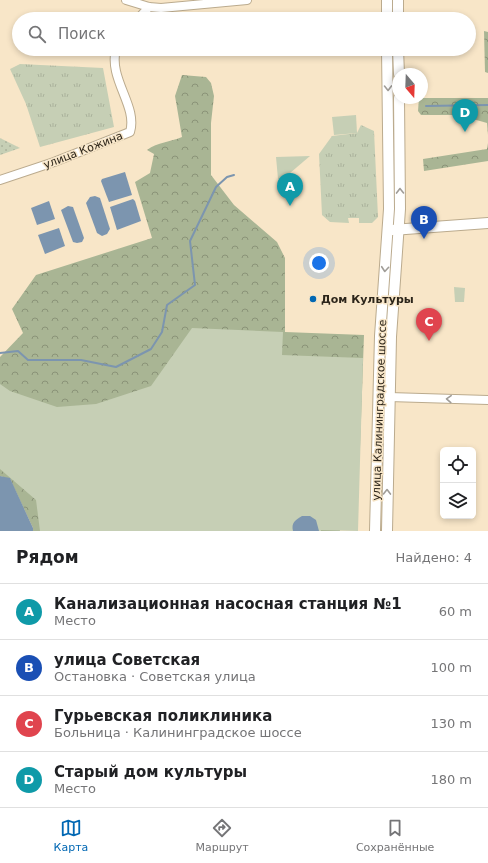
<!DOCTYPE html>
<html lang="ru">
<head>
<meta charset="utf-8">
<style>
  :root { --surface:#fff; --page:#f6f6f6; --text:#202124; --muted:#757577; --line:#e0e0e0; --accent:#0167b3 }
  body { margin:0; font-family:"DejaVu Sans",sans-serif; background:var(--page); color:var(--text) }
  .controls { position:absolute; right:12px; bottom:12px; display:grid; overflow:hidden; border-radius:6px; box-shadow:0 2px 6px #0003 }
  .controls button { width:36px; height:36px; display:grid; place-items:center; padding:0; border:0; border-bottom:1px solid var(--line); background:var(--surface); color:var(--text); font:20px sans-serif }
  .compass { position:absolute; left:392px; top:68px; width:36px; height:36px; border-radius:50%; background:var(--surface); box-shadow:0 2px 6px #0003; rotate:161deg }
  .you { position:absolute; left:319px; top:263px; width:14px; height:14px; margin:-10px; border:3px solid #fff; border-radius:50%; background:#1a73e8; box-shadow:0 0 0 6px #1a73e833 }
  .badge { display:grid; place-items:center; width:26px; height:26px; border-radius:50%; background:var(--accent); color:#fff; font-size:13px; font-weight:700 }
  .pin { position:absolute; translate:-50% -33px; filter:drop-shadow(0 1px 2px #0008) }
  .pin::after { content:''; position:absolute; top:21px; width:14px; height:12px; background:inherit; clip-path:polygon(0 0,100% 0,50% 100%) }
  .list { margin:0; padding:0; list-style:none }
  h2 { display:flex; justify-content:space-between; align-items:center; height:52px; margin:0; padding:0 16px; font-size:17px }
  h2 small { font-size:13px; font-weight:400; color:var(--muted) }
  .list li { display:grid; grid-template-columns:26px 1fr auto; gap:12px; align-items:center; box-sizing:border-box; height:56px; padding:0 16px; border-top:1px solid var(--line) }
  .list b { display:block; font-size:15px; white-space:nowrap }
  .list p { margin:0; font-size:13px; white-space:nowrap; color:var(--muted) }
  .list em { font-size:13px; font-style:normal; color:var(--muted) }
  .icon { flex:none; width:22px; height:22px; fill:none; stroke:currentColor; stroke-width:2; stroke-linecap:round; stroke-linejoin:round }
  .map { position:relative; flex:none; width:488px; height:531px; overflow:hidden }
  .search { position:absolute; background:var(--surface); box-shadow:0 2px 6px #0003; left:12px; right:12px; top:12px; height:44px; display:flex; align-items:center; gap:10px; box-sizing:border-box; padding:0 14px; border-radius:22px; color:var(--muted); font-size:15px }
  .sheet { height:276px; background:var(--surface) }
  nav { display:flex; justify-content:space-around; align-items:center; box-sizing:border-box; height:56px; border-top:1px solid var(--line); background:var(--surface); font-size:11px; color:var(--muted) }
  nav a { display:grid; justify-items:center; gap:2px }
  nav .on { color:var(--accent) }
  .map>svg:first-child { display:block }
</style>
</head>
<body>
<div class="map">
<svg width="488" height="531" viewBox="0 0 488 531">
  <defs>
    <pattern id="grass-tufts" width="24" height="20" patternUnits="userSpaceOnUse"><rect width="24" height="20" fill="#c6cfb5"/><path d="M3 7l-1-3M5 7V3M7 7l1-3M15 17l-1-3M17 17v-4M19 17l1-3" fill="none" stroke="#aab29b"/></pattern>
    <pattern id="forest-crowns" width="20" height="18" patternUnits="userSpaceOnUse"><rect width="20" height="18" fill="#a9b594"/><path d="M2 6a3 3 0 1 1 6 0M12 15a3 3 0 1 1 6 0" fill="none" stroke="#8a9378"/></pattern>
    <pattern id="garden-dots" width="8" height="8" patternUnits="userSpaceOnUse"><rect width="8" height="8" fill="#c6cfb5"/><path d="M2 2h.1M6 6h.1" fill="none" stroke="#aab29b" stroke-width="1.8" stroke-linecap="round"/></pattern>
  </defs>
  <rect width="100%" height="100%" fill="#f8e6c8"/>
  <g fill="url(#grass-tufts)">
    <polygon points="20,64 103,68 114,127 40,147 26,104 10,69"/>
    <polygon points="361,125 374,131 378,217 372,223 359,223 359,218 348,218 349,223 330,222 322,215 319,154 332,136 357,133"/>
  </g>
  <g fill="url(#forest-crowns)">
    <polygon points="484,31 488,32 488,73 485,72"/>
    <path d="M 182,75 L 206,77 L 211,83 L 214,96 L 211,123 L 211,175 L 234,205 L 277,242 L 285,258 L 285,332 L 364,335 L 360,448 L 335,486 L 340,531 L 33,531 L 33,528 L 10,479 L 0,476 L 0,357 L 23,333 L 12,309 L 36,275 L 152,238 L 135,182 L 150,173 L 154,154 L 147,150 C 158,142 170,142 182,137 L 175,96 Z"/>
    <polygon points="419,98 488,98 488,135 487,123 459,115 421,115 418,111"/>
    <polygon points="488,143 488,161 424,171 423,159 487,149"/>
  </g>
  <g fill="#c6cfb5">
    <polygon points="356,115 357,133 334,135 332,117"/>
    <polygon points="310,156 283,179 278,179 276,157"/>
    <polygon points="454,287 465,288 464,302 455,302"/>
    <polygon points="192,328 283,332 282,355 363,358 358,531 321,530 321,531 40,531 36,500 0,469 0,384 10,391 57,407 96,404 151,386"/>
  </g>
  <polygon fill="url(#garden-dots)" points="0,138 20,148 0,155"/>
  <g fill="#7c95af">
    <polygon points="125,172 132,195 109,202 101,181 102,179"/>
    <polygon points="95,196 100,198 110,229 107,234 102,236 97,233 86,203 90,197"/>
    <polygon points="133,199 135,201 141,221 117,230 110,207"/>
    <polygon points="49,201 55,219 37,225 31,208"/>
    <polygon points="68,206 73,207 84,238 82,242 77,243 73,242 61,210"/>
    <polygon points="59,228 65,246 45,254 38,235"/>
    <polygon points="0,476 10,478 33,528 33,531 0,531"/>
    <path d="M 302,516 L 310,516 L 316,520 L 319,531 L 293,531 C 291,523 295,520 302,516 Z"/>
  </g>
  <g fill="none" stroke-linecap="round" stroke-linejoin="round">
    <g stroke="#7c95af" stroke-width="2">
      <polyline points="426,106 488,105"/>
      <polyline points="0,353 18,351 28,360 81,360 116,367 151,349 162,332 167,305 195,285 190,241 216,187 227,177 234,175"/>
    </g>
    <g stroke="#bbab8e" stroke-width="10">
      <g id="minor">
        <polyline points="126,0 149,7 161,8 247,0"/>
        <polyline points="138,19 149,7"/>
        <path d="M 0,180 L 54,162 L 130,132 C 138,106 108,79 116,49"/>
        <polyline points="389,397 488,400"/>
      </g>
    </g>
    <g stroke="#bbab8e" stroke-width="12">
      <g id="major">
        <polyline points="387,0 387,19"/>
        <polyline points="398,0 398,19"/>
        <polyline points="398,49 399,74"/>
        <polyline points="392,230 488,223"/>
        <polyline points="375,531 380,336 389,209 387,49"/>
        <polyline points="387,531 391,337 400,209 399,98"/>
      </g>
    </g>
    <use href="#minor" stroke="#fff" stroke-width="8"/>
    <use href="#major" stroke="#fff" stroke-width="10"/>
  </g>
  <defs><path id="oneway-chevron" d="M-2-3.5L2.5 0L-2 3.5" fill="none" stroke-width="1.6" stroke-linecap="round" stroke-linejoin="round"/></defs>
  <g stroke="#a09d98">
    <use href="#oneway-chevron" transform="translate(388 88) rotate(89)"/>
    <use href="#oneway-chevron" transform="translate(400 191) rotate(-91)"/>
    <use href="#oneway-chevron" transform="translate(385 269) rotate(95)"/>
    <use href="#oneway-chevron" transform="translate(449 399) rotate(-177)"/>
    <use href="#oneway-chevron" transform="translate(387 492) rotate(-89)"/>
  </g>
  <circle fill="#0167b3" stroke="#f8e6c8" stroke-width="1.5" cx="313" cy="299" r="4"/>
  <g text-anchor="middle" stroke-width="3" stroke-linejoin="round" paint-order="stroke">
    <g font-size="11" fill="#2c251a" stroke="#f8e6c8">
      <text transform="translate(83 150) rotate(-21)" y="4">улица Кожина</text>
      <text transform="translate(379 410) rotate(-88)" y="4">улица Калининградское шоссе</text>
    </g>
    <g font-size="11" font-weight="bold" fill="#2c251a" stroke="#f8e6c8" text-anchor="start">
      <text x="321" y="303">Дом Культуры</text>
    </g>
  </g>
</svg>
<div class="controls">
<button><svg class="icon" aria-label="locate" viewBox="0 0 24 24"><circle cx="12" cy="12" r="6"/><path d="M12 2v4M12 18v4M2 12h4M18 12h4"/></svg></button>
<button><svg class="icon" aria-label="layers" viewBox="0 0 24 24"><path d="M12 4l9 5-9 5-9-5zM3 14l9 5 9-5"/></svg></button>
</div>
<svg class="compass" viewBox="-18 -18 36 36"><path d="M0-13l5 13h-10z" fill="#e53935"/><path d="M0 13l5-13h-10z" fill="#757577"/></svg>
<div class="you"></div>
<div class="pin badge" style="left:290px;top:206px;background:#0f9aa8">A</div>
<div class="pin badge" style="left:424px;top:239px;background:#1a4fb4">B</div>
<div class="pin badge" style="left:429px;top:341px;background:#e0444e">C</div>
<div class="pin badge" style="left:465px;top:132px;background:#0f9aa8">D</div>
<div class="search"><svg class="icon" aria-label="search" viewBox="0 0 24 24"><circle cx="10" cy="10" r="6"/><path d="M15 15l6 6"/></svg>Поиск</div>
</div>
<section class="sheet">
<h2>Рядом<small>Найдено: 4</small></h2>
<ul class="list">
<li><span class="badge" style="background:#0f9aa8">A</span><div><b>Канализационная насосная станция №1</b><p>Место</p></div><em>60 m</em></li>
<li><span class="badge" style="background:#1a4fb4">B</span><div><b>улица Советская</b><p>Остановка · Советская улица</p></div><em>100 m</em></li>
<li><span class="badge" style="background:#e0444e">C</span><div><b>Гурьевская поликлиника</b><p>Больница · Калининградское шоссе</p></div><em>130 m</em></li>
<li><span class="badge" style="background:#0f9aa8">D</span><div><b>Старый дом культуры</b><p>Место</p></div><em>180 m</em></li>
</ul>
</section>
<nav>
<a class="on"><svg class="icon" aria-label="map" viewBox="0 0 24 24"><path d="M3 6l6-2 6 2 6-2v14l-6 2-6-2-6 2zM9 4v14M15 6v14"/></svg>Карта</a>
<a><svg class="icon" aria-label="directions" viewBox="0 0 24 24"><path d="M12 3l9 9-9 9-9-9zM9 14v-3h6M13 9l2 2-2 2"/></svg>Маршрут</a>
<a><svg class="icon" aria-label="saved" viewBox="0 0 24 24"><path d="M7 4h10v16l-5-4-5 4z"/></svg>Сохранённые</a>
</nav>
</body>
</html>
